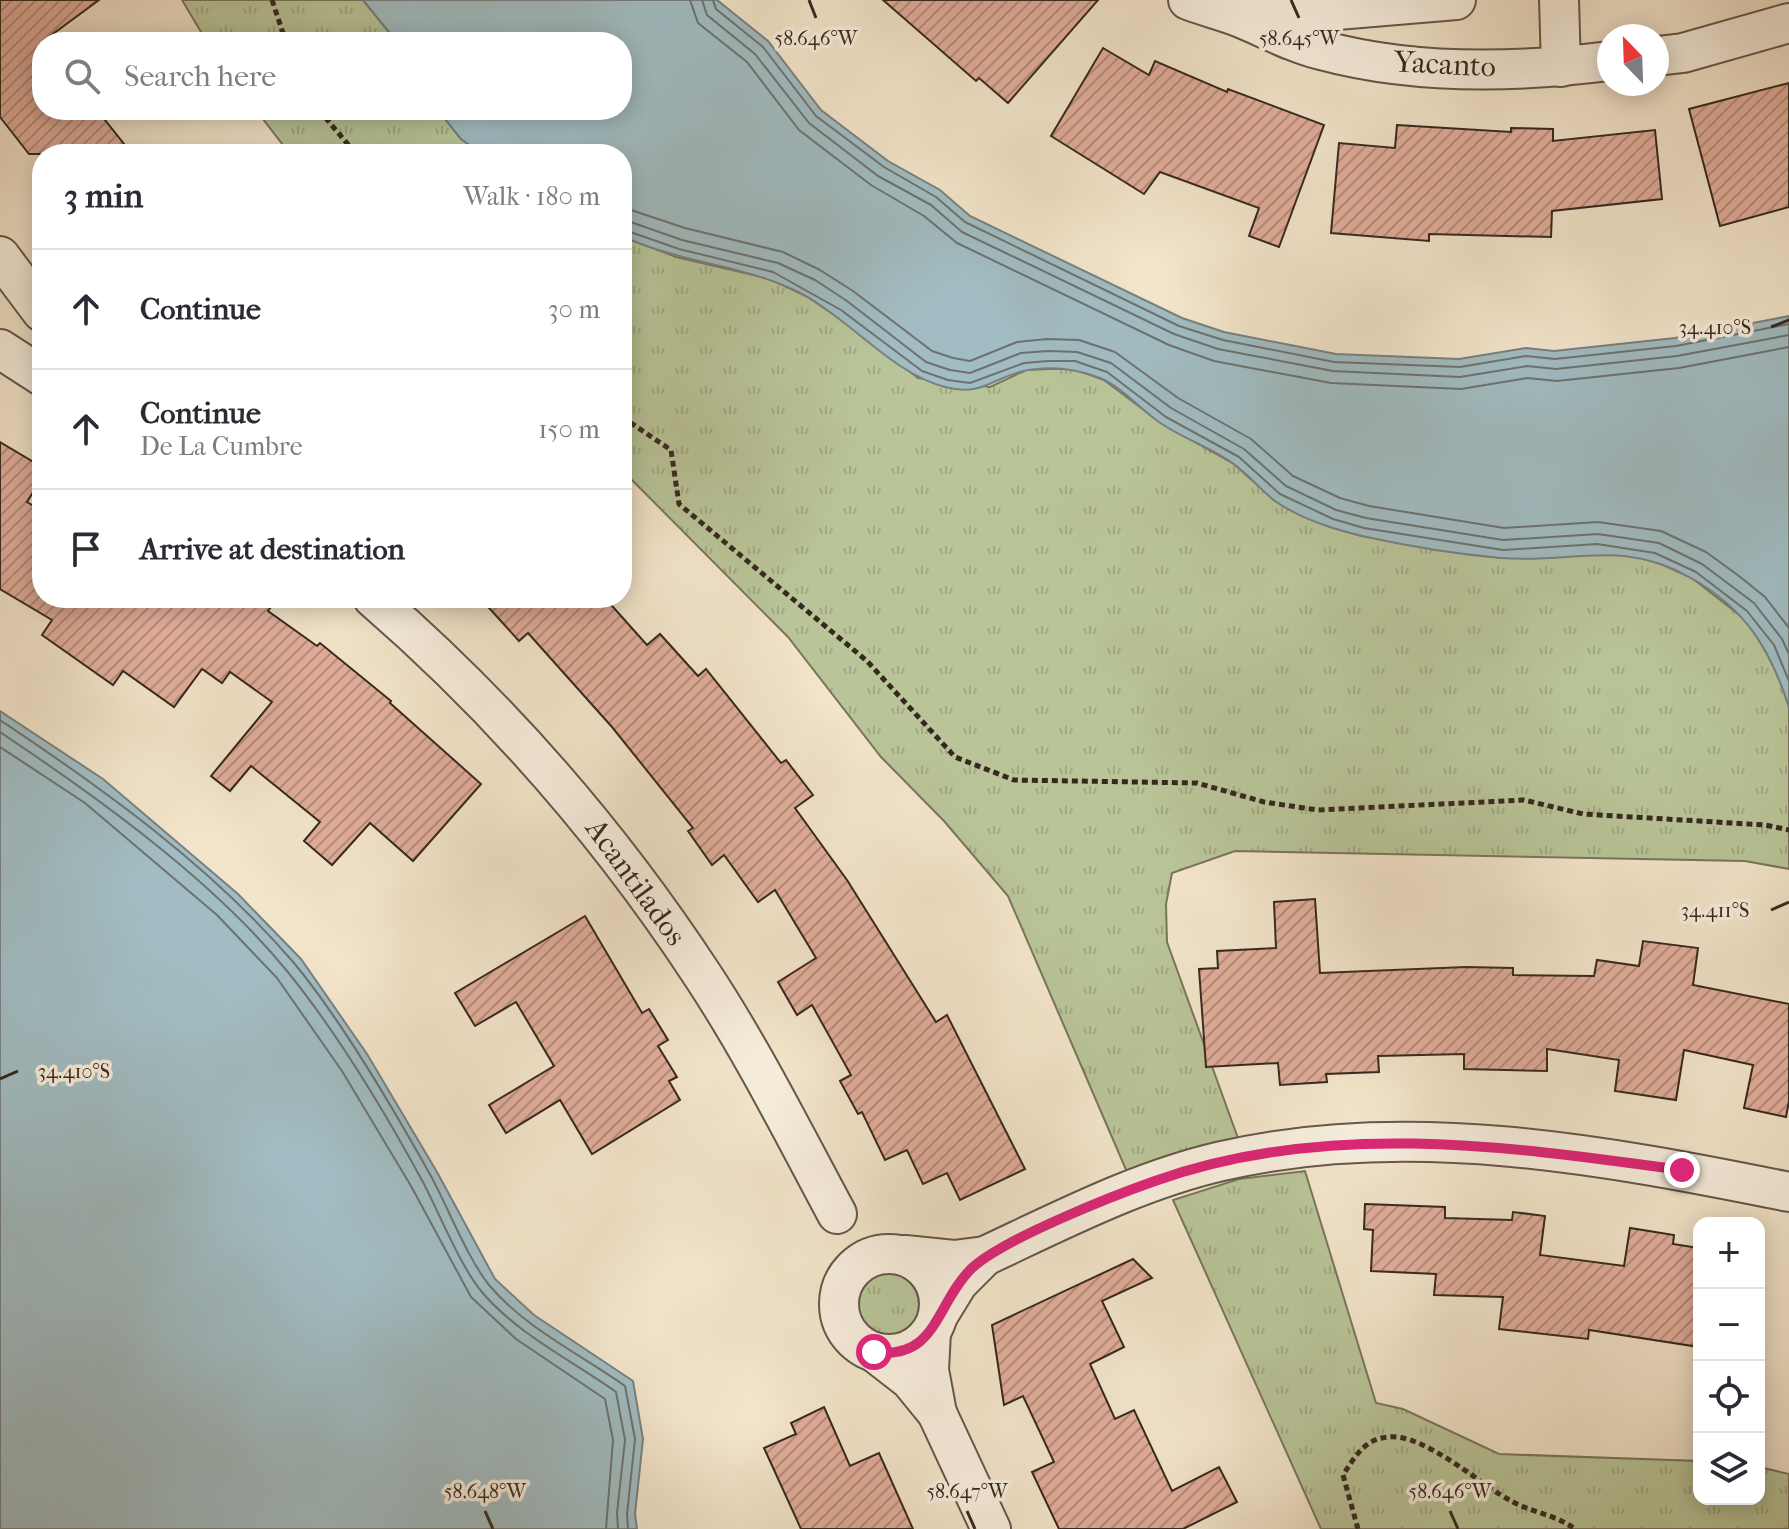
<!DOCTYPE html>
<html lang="en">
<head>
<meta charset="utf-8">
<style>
  :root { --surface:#fff; --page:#f7f7f7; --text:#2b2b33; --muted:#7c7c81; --line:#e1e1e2 }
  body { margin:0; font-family:"IM FELL French Canon",serif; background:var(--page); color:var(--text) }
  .controls { position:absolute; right:24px; bottom:24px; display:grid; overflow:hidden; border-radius:16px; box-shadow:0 4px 20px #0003 }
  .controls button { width:72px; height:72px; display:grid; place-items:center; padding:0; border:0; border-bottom:2px solid var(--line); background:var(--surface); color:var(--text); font:40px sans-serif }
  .compass { position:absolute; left:1597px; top:24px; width:72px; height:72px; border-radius:50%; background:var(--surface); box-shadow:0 4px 20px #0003; rotate:337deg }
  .stop { position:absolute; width:24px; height:24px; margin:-18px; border:6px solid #db2777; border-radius:50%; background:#fff }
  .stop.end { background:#db2777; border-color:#fff; box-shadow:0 2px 8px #0008 }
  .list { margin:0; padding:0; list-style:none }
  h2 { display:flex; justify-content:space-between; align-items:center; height:104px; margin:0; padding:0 32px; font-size:34px }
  h2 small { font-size:26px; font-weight:400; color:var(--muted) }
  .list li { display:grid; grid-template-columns:52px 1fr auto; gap:24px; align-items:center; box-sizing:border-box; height:120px; padding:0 32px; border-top:2px solid var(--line) }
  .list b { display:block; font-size:30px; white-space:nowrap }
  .list p { margin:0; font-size:26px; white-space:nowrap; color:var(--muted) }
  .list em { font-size:26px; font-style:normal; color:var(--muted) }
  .icon { flex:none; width:44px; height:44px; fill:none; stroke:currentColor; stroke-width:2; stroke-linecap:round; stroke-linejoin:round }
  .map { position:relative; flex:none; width:1789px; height:1529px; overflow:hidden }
  .search { position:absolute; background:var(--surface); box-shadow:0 4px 20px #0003; left:32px; top:32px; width:600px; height:88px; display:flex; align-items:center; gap:20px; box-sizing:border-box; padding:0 28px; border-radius:32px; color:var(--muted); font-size:30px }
  .panel { position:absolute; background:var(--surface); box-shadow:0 4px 20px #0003; left:32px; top:144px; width:600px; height:464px; border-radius:32px }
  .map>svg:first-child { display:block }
</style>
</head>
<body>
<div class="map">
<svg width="1789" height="1529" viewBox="0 0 1789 1529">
  <defs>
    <pattern id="grass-tufts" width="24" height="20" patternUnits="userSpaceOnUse" patternTransform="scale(2)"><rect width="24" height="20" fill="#b9c599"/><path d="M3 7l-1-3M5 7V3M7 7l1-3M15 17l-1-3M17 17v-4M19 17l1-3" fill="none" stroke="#a0a983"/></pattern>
    <pattern id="building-hatch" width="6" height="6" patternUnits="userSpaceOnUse" patternTransform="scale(2)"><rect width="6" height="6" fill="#e1ad9a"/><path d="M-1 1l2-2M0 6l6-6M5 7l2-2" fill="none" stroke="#b78d7d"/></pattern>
  </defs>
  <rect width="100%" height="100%" fill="#f3e5cb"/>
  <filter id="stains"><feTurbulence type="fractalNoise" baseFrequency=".0025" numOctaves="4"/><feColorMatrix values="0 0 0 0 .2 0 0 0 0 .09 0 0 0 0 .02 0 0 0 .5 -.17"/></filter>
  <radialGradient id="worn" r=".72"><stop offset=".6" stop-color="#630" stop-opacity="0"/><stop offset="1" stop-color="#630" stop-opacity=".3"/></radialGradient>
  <g fill="url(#grass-tufts)" stroke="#78765c" stroke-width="2">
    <polygon points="182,0 363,0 397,42 207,42"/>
    <polygon points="256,110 438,110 461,139 482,154 290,154"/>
    <polygon points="622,236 676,257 770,279 806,296 867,337 918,378 990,387 1026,370 1048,369 1074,369 1104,380 1161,423 1234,464 1275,501 1330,527 1362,536 1502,558 1597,552 1627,555 1652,560 1692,578 1742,617 1767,649 1779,677 1789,707 1789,869 1745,861 1235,851 1172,873 1166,904 1167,942 1239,1141 1127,1172 1008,896 944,821 881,757 788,637 622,470"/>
    <polygon points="1305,1171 1376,1403 1403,1409 1499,1454 1699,1461 1699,1499 1759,1499 1759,1467 1789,1474 1789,1529 1321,1529 1173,1200 1239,1179"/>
    <circle cx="886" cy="1305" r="33"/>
  </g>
  <g fill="#a1bcc2" stroke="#768181" stroke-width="2">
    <path d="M 363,0 L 717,0 L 768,41 L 821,110 L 888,161 L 940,190 L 970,216 L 1182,318 L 1224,332 L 1336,354 L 1459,359 L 1526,348 L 1554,351 L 1675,338 L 1789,316 L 1789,707 C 1770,649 1746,609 1691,578 C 1620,538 1573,564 1501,558 C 1455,554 1407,546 1362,536 C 1333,529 1299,518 1275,501 C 1261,490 1249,475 1235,465 C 1213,448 1183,439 1159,422 C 1140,409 1122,387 1100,378 C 1077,369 1052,366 1028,370 C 994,376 984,397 945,387 C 894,374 853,323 806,296 C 750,265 681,264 622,236 L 622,154 L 482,154 L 461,139 L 438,110 L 622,110 L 622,42 L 397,42 Z"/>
    <polygon points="0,711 103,779 238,894 301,959 367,1054 437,1172 495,1279 534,1315 633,1381 643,1439 635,1514 637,1529 0,1529"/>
  </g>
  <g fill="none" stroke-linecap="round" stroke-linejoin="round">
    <g stroke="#6c7270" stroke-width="2">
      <polyline points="690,0 698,23 747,62 799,130 871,185 924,216 957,243 1169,345 1214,361 1331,383 1461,389 1527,378 1557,381 1679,368 1789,347"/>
      <polyline points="702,0 707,15 755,54 809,123 878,176 931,205 962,232 1174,334 1218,349 1333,371 1460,377 1527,366 1556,369 1677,356 1789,335"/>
      <polyline points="713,0 716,9 763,47 816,116 884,167 936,197 965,222 1179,326 1223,340 1334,362 1460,367 1526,356 1555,359 1676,346 1789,324"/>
      <polyline points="622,207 685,228 783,252 820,270 853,291 932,351 953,358 970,361 1017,342 1047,339 1079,340 1115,352 1178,398 1251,439 1293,476 1340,498 1369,506 1504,528 1598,522 1661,531 1706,552 1739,576 1765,597 1789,628"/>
      <polyline points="622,219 682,240 778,263 815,280 847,301 926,362 950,370 970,373 1021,353 1048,351 1077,352 1111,363 1171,408 1244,449 1286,486 1336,510 1366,518 1503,540 1598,534 1659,543 1702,564 1754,603 1782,639 1789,654"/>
      <polyline points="622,229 679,249 773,272 841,310 922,371 948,380 970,383 1024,363 1048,361 1075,361 1107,372 1166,417 1239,457 1280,494 1333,519 1364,528 1503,550 1597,544 1655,553 1696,572 1747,611 1774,645 1789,681"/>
      <path d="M 0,720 C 105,790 212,867 294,963 C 343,1022 394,1110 432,1178 C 448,1208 468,1259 489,1285 C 525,1328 580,1354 625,1386 L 635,1439 L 627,1514 L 628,1529"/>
      <path d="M 0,732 C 97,797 213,880 287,971 C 339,1035 385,1112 424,1184 C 440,1215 460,1265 481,1291 C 517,1334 571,1360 616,1392 L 625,1440 L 617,1513 L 618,1529"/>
      <polyline points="0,747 85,803 217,915 277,978 342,1071 411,1186 471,1297 516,1339 605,1399 613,1440 606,1529"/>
    </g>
  </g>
  <g fill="url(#building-hatch)" stroke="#36281f" stroke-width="2">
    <polygon points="0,0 99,0 42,42 42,110 97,110 132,154 29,154 0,117"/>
    <polygon points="883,0 1098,0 1008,103 979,78 976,81"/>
    <polygon points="1103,48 1149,75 1155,61 1227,92 1228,89 1324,125 1279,247 1249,236 1259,208 1160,172 1144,194 1051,136"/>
    <polygon points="1789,83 1789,207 1720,226 1689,109"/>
    <polygon points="1397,125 1511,132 1511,128 1553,129 1553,141 1655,130 1662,199 1552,211 1551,237 1429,234 1429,241 1331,233 1339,143 1395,148"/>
    <polygon points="0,442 42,467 42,478 27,502 42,511 42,598 278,598 268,611 317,646 320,643 391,701 390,703 481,784 413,861 370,823 332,865 304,841 320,822 251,766 230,791 211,776 272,702 230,672 222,683 202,669 174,707 123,671 113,685 42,635 52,620 0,589"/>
    <polygon points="480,598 605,598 647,645 660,634 698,676 706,669 781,763 786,760 813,795 795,808 847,880 936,1022 947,1015 1025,1169 960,1200 947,1173 923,1184 907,1150 885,1160 862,1112 858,1114 840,1081 851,1075 812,1005 797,1015 778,982 816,958 775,890 758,902 724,855 712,865 688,831 693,828 612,727 528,633 519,641"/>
    <polygon points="1315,899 1320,973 1466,967 1513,968 1513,975 1594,976 1597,960 1639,966 1643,941 1698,948 1693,985 1789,1004 1789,1101 1786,1117 1744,1108 1753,1065 1684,1050 1676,1100 1615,1091 1619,1060 1547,1049 1547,1071 1464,1069 1464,1054 1378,1056 1379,1072 1326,1074 1327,1082 1280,1085 1278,1063 1206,1067 1199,969 1218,968 1217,951 1276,948 1274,902"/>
    <polygon points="585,916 642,1013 649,1009 668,1040 658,1046 677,1077 669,1081 680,1100 592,1154 560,1100 506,1133 489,1105 554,1066 516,1002 475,1026 455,993"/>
    <polygon points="1365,1204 1445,1207 1445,1218 1512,1220 1513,1212 1545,1216 1540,1255 1624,1266 1630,1228 1674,1235 1673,1244 1699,1248 1699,1347 1589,1330 1588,1339 1499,1329 1503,1297 1434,1295 1436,1274 1371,1271 1373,1230 1364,1229"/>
    <polygon points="1133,1259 1152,1278 1102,1301 1124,1347 1090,1364 1115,1419 1134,1410 1172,1491 1219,1467 1237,1502 1183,1529 1059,1529 1032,1472 1054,1462 1023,1396 1004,1405 992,1325"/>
    <polygon points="824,1407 850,1466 879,1453 913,1529 801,1529 764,1448 796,1434 791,1423"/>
  </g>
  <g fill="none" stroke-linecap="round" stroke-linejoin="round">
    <g stroke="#65574a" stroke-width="42">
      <g id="minor">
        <path d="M 1188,0 C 1206,7 1224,11 1241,18 C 1268,29 1292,43 1321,50 C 1413,75 1515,73 1609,61"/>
        <polyline points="1559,0 1561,67"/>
        <polyline points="1243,18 1456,0"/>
        <polyline points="1657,56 1683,53 1789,23"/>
        <polyline points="0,256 42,312"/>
        <polyline points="0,349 42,376"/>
        <path d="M 373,598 C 501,709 610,834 703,976 C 753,1052 794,1134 837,1214"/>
        <circle cx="889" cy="1304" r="50"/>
        <polyline points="905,1255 954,1260 985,1256 958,1283 939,1314"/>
        <path d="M 985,1256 C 1062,1220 1139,1180 1222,1161 C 1408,1118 1606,1155 1789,1192"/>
        <polyline points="874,1352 910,1380 937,1413 929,1370 931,1332"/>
        <polyline points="937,1413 991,1529"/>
      </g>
    </g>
    <g stroke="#36281f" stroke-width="5" stroke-dasharray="6 4" stroke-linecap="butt">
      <polyline points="272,0 286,42"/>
      <polyline points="319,110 356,154"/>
      <polyline points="622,417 671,450 679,504 867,661 955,757 1014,780 1197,783 1264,802 1318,810 1524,800 1583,814 1765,825 1789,830"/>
      <path d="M 1358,1529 L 1343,1475 C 1355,1457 1364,1439 1388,1437 C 1425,1433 1480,1485 1513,1502 C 1534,1513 1556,1515 1575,1529"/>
    </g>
    <use href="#minor" stroke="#f7eedd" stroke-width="38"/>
  </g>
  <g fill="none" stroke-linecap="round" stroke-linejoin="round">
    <path stroke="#db2777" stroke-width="10" d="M 874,1352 C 937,1360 935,1305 971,1269 C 1001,1240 1112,1196 1155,1181 C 1326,1120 1507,1146 1682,1170"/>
  </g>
  <path fill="none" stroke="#36281f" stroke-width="3" d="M 809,0 L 816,18M 1291,0 L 1299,18M 1771,327 L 1789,320M 1771,910 L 1789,902M 0,1079 L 18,1071M 485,1511 L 493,1529M 967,1511 L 975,1529M 1450,1511 L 1458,1529"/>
  <g text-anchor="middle" stroke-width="7" stroke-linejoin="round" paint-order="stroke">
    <g font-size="30" fill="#36281f" stroke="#f7eedd">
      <text transform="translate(1445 64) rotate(3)" y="10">Yacanto</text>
      <text transform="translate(636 882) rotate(54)" y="10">Acantilados</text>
    </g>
  </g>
  <g font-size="20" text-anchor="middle" fill="#36281f" stroke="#f7eedd" stroke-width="7" stroke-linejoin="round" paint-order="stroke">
    <text x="816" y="45">58.646°W</text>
    <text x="1299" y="45">58.645°W</text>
    <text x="1715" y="334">34.410°S</text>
    <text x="1715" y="917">34.411°S</text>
    <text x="74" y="1078">34.410°S</text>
    <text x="485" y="1498">58.648°W</text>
    <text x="967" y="1498">58.647°W</text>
    <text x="1450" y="1498">58.646°W</text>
  </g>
  <rect width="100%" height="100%" filter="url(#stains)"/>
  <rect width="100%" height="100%" fill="url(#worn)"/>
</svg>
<div class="controls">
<button>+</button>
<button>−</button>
<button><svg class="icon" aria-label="locate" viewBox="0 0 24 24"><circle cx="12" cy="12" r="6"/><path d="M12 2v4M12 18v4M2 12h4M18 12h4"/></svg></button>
<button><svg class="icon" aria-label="layers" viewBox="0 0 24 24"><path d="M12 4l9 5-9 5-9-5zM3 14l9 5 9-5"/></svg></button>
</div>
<svg class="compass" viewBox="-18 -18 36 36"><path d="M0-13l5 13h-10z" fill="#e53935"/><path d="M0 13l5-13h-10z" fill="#7c7c81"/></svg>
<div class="stop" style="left:874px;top:1352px"></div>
<div class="stop end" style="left:1682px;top:1170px"></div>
<div class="search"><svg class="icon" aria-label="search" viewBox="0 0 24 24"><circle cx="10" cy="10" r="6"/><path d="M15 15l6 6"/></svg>Search here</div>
<section class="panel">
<h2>3 min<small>Walk · 180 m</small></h2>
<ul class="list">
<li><svg class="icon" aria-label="ahead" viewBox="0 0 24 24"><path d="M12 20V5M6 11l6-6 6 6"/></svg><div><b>Continue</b></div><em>30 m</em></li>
<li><svg class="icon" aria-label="ahead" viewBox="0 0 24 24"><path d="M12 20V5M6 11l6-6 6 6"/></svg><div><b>Continue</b><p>De La Cumbre</p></div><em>150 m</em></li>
<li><svg class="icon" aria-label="arrive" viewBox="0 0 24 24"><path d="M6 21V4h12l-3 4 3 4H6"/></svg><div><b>Arrive at destination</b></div></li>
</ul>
</section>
</div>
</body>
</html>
